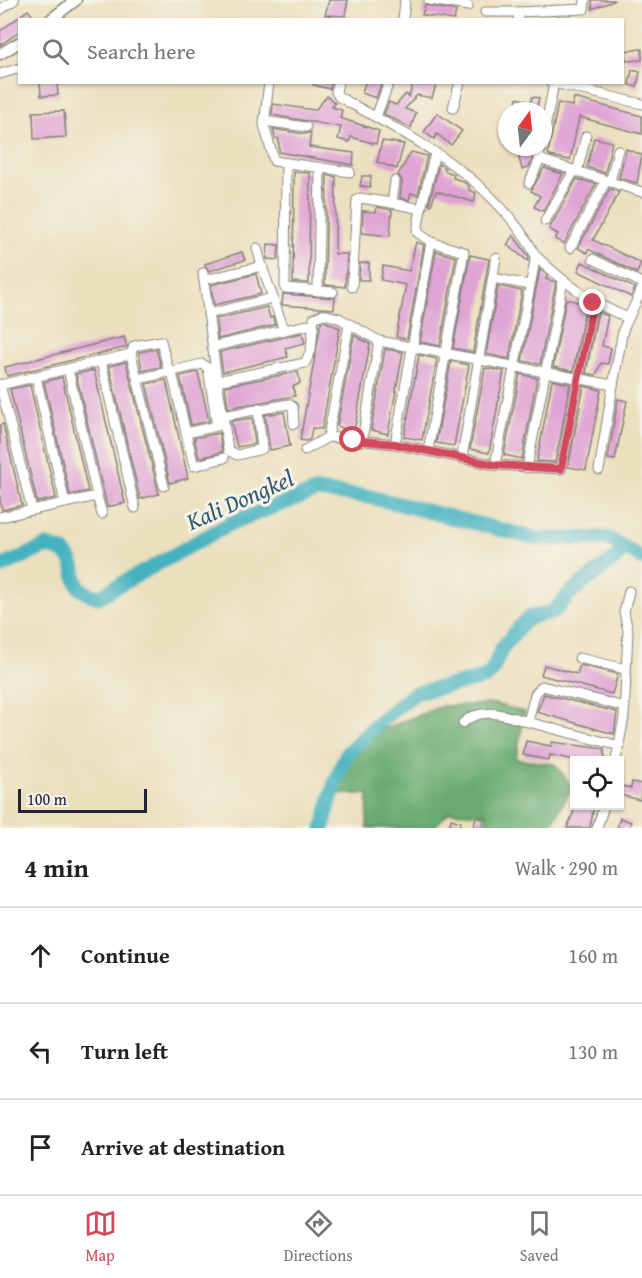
<!DOCTYPE html>
<html lang="en">
<head>
<meta charset="utf-8">
<style>
  :root { --surface:#fff; --page:#f2f2f2; --text:#222; --muted:#767676; --line:#e0e0e0; --accent:#d1495b }
  body { margin:0; font-family:"Gentium Book Plus",serif; background:var(--page); color:var(--text) }
  .controls { position:absolute; right:18px; bottom:18px; display:grid; overflow:hidden; border-radius:0px; box-shadow:0 2px 4px #0004 }
  .controls button { width:54px; height:54px; display:grid; place-items:center; padding:0; border:0; border-bottom:2px solid var(--line); background:var(--surface); color:var(--text); font:30px sans-serif }
  .compass { position:absolute; left:498px; top:102px; width:54px; height:54px; border-radius:50%; background:var(--surface); box-shadow:0 2px 4px #0004; rotate:15deg }
  .scale { position:absolute; left:18px; bottom:15px; width:129px; box-sizing:border-box; padding-left:6px; border:3px solid #22223b; border-top:0; font-size:16px; line-height:21px; white-space:nowrap; color:#22223b; -webkit-text-stroke:4px #f7f3e8; paint-order:stroke }
  .stop { position:absolute; width:18px; height:18px; margin:-14px; border:4px solid #d1495b; border-radius:50%; background:#fff }
  .stop.end { background:#d1495b; border-color:#fff; box-shadow:0 2px 6px #0008 }
  .list { margin:0; padding:0; list-style:none }
  h2 { display:flex; justify-content:space-between; align-items:center; height:78px; margin:0; padding:0 24px; font-size:26px }
  h2 small { font-size:20px; font-weight:400; color:var(--muted) }
  .list li { display:grid; grid-template-columns:39px 1fr auto; gap:18px; align-items:center; box-sizing:border-box; height:96px; padding:0 24px; border-top:2px solid var(--line) }
  .list b { display:block; font-size:22px; white-space:nowrap }
  .list em { font-size:20px; font-style:normal; color:var(--muted) }
  .icon { flex:none; width:33px; height:33px; fill:none; stroke:currentColor; stroke-width:2; stroke-linecap:round; stroke-linejoin:round }
  .map { position:relative; flex:none; width:642px; height:828px; overflow:hidden }
  .search { position:absolute; background:var(--surface); box-shadow:0 2px 4px #0004; left:18px; right:18px; top:18px; height:66px; display:flex; align-items:center; gap:15px; box-sizing:border-box; padding:0 21px; border-radius:0px; color:var(--muted); font-size:22px }
  .sheet { height:366px; background:var(--surface) }
  nav { display:flex; justify-content:space-around; align-items:center; box-sizing:border-box; height:84px; border-top:2px solid var(--line); background:var(--surface); font-size:16px; color:var(--muted) }
  nav a { display:grid; justify-items:center; gap:3px }
  nav .on { color:var(--accent) }
  .map>svg:first-child { display:block }
</style>
</head>
<body>
<div class="map">
<svg width="642" height="828" viewBox="0 0 642 828">
  <rect width="100%" height="100%" fill="#f7f3e8"/>
  <filter id="ink" filterUnits="userSpaceOnUse"><feTurbulence type="fractalNoise" baseFrequency=".0167" numOctaves="2"/><feDisplacementMap in="SourceGraphic" scale="12" xChannelSelector="R" yChannelSelector="G"/><feConvolveMatrix kernelMatrix="1 2 1 2 8 2 1 2 1" color-interpolation-filters="sRGB"/></filter>
  <filter id="wash" filterUnits="userSpaceOnUse"><feTurbulence type="fractalNoise" baseFrequency=".008" numOctaves="4" result="noise"/><feDisplacementMap in="SourceGraphic" scale="24" xChannelSelector="R" yChannelSelector="G"/><feGaussianBlur stdDeviation="1.35" result="paint"/><feColorMatrix in="noise" values="0 0 0 0 0 0 0 0 0 0 0 0 0 0 0 0 0 1.4 0 .05"/><feComposite in="paint" operator="in"/></filter>
  <g filter="url(#wash)">
    <rect width="100%" height="100%" fill="#ebe0be"/>
    <polygon fill="#67aa6f" stroke="#465" stroke-width="1.5" points="495,704 525,712 516,759 555,764 572,787 550,828 485,828 486,814 449,812 433,828 367,828 368,794 327,794 350,742 442,706"/>
    <g fill="none" stroke-linecap="round" stroke-linejoin="round">
      <g stroke="#44b2c0" stroke-width="15">
        <path d="M 0,567 L 47,546 C 52,548 61,550 65,553 C 84,570 64,589 98,597 L 233,522 L 317,491 L 371,497 L 538,539 L 607,538 L 642,558"/>
        <polyline points="323,828 335,782 347,753 380,721 415,693 484,678 491,673 502,648 524,622 530,617 553,612 569,594 616,558 624,547"/>
      </g>
    </g>
    <g id="blocks">
      <g fill="#dfa3d4">
        <polygon points="329,0 348,0 345,16 325,15"/>
        <polygon points="592,0 614,0 614,1 592,9"/>
        <polygon points="425,5 456,11 454,20 422,15"/>
        <polygon points="28,10 36,20 20,20 20,31 0,45 0,31"/>
        <polygon points="642,49 642,60 626,61 625,51"/>
        <polygon points="632,70 640,72 637,87 629,85"/>
        <polygon points="40,82 57,82 58,95 41,96"/>
        <polygon points="313,82 331,82 330,89 313,85"/>
        <polygon points="365,82 382,82 376,98 362,93"/>
        <polygon points="413,82 437,82 432,98 417,95 405,109 416,113 411,128 384,114 389,102 396,105 406,94 409,97"/>
        <polygon points="327,96 335,103 332,107 342,110 340,118 379,131 376,144 351,137 349,142 338,139 341,127 272,115 273,104 315,110"/>
        <polygon points="532,97 539,98 536,111 514,111 517,98 531,102"/>
        <polygon points="574,98 642,116 642,134 579,117 570,160 550,156 548,153 558,103 572,106"/>
        <polygon points="64,111 66,137 34,139 33,112"/>
        <polygon points="437,113 462,131 451,145 437,134 434,139 424,132"/>
        <polygon points="273,129 305,134 311,132 309,147 354,153 353,165 279,152 279,139 275,138"/>
        <polygon points="594,138 612,142 605,173 587,167"/>
        <polygon points="382,141 404,144 397,169 377,162"/>
        <polygon points="516,147 529,147 532,160 529,167 522,169"/>
        <polygon points="626,149 642,155 637,183 619,178"/>
        <polygon points="411,152 427,156 418,195 411,193 409,200 400,198 402,181 398,175"/>
        <polygon points="439,164 445,168 445,171 454,174 453,178 462,181 469,186 469,190 476,193 474,202 436,191 431,205 429,204"/>
        <polygon points="544,168 563,174 543,211 534,207 540,196 531,191"/>
        <polygon points="294,172 310,173 309,283 293,282"/>
        <polygon points="327,175 336,177 335,254 347,254 345,287 325,285"/>
        <polygon points="362,176 371,176 370,187 360,186"/>
        <polygon points="577,179 596,184 564,244 555,239 558,234 549,229"/>
        <polygon points="610,189 619,192 593,240 641,263 637,273 588,249 587,253 578,248"/>
        <polygon points="377,207 392,210 390,236 362,233 363,211 376,212"/>
        <polygon points="513,235 529,257 528,261 507,245"/>
        <polygon points="416,242 424,245 407,339 396,337 406,285 381,280 383,266 409,271"/>
        <polygon points="268,244 279,245 278,260 267,259"/>
        <polygon points="436,251 456,257 440,346 420,342"/>
        <polygon points="242,252 245,260 209,271 206,267 205,264"/>
        <polygon points="470,255 489,259 473,352 453,348"/>
        <polygon points="582,262 635,288 631,297 578,271"/>
        <polygon points="360,263 369,263 369,280 359,280"/>
        <polygon points="540,269 547,275 546,279 556,282 540,364 522,361"/>
        <polygon points="256,274 261,294 214,305 211,285"/>
        <polygon points="498,286 522,291 509,359 486,354"/>
        <polygon points="283,294 335,298 334,309 282,305"/>
        <polygon points="566,299 586,304 573,371 553,367"/>
        <polygon points="267,307 270,318 273,317 275,325 218,339 216,319"/>
        <polygon points="598,312 608,316 602,346 611,348 608,364 601,363 596,375 586,373"/>
        <polygon points="324,321 340,328 322,429 312,428 310,439 307,441 300,440 321,322"/>
        <polygon points="302,333 305,343 285,348 288,357 223,372 220,352"/>
        <polygon points="354,335 370,344 354,432 337,426"/>
        <polygon points="124,337 127,347 7,376 5,367"/>
        <polygon points="156,349 161,367 142,371 139,352"/>
        <polygon points="385,349 403,352 388,434 371,430"/>
        <polygon points="419,355 437,359 422,440 404,437"/>
        <polygon points="451,361 469,365 454,446 436,443"/>
        <polygon points="126,362 159,494 140,499 109,366"/>
        <polygon points="485,368 504,371 489,453 470,449"/>
        <polygon points="94,370 125,503 107,507 76,374"/>
        <polygon points="198,372 209,421 191,425 180,376"/>
        <polygon points="298,372 300,383 293,387 295,396 228,408 225,386"/>
        <polygon points="520,374 537,378 522,459 504,455"/>
        <polygon points="62,377 88,491 70,495 44,382"/>
        <polygon points="166,380 188,478 170,483 146,384"/>
        <polygon points="552,380 570,384 561,434 555,462 537,461"/>
        <polygon points="30,385 56,498 37,502 10,389"/>
        <polygon points="584,386 601,390 586,470 568,467"/>
        <polygon points="618,399 627,401 615,460 608,459"/>
        <polygon points="284,412 290,446 270,450 265,415"/>
        <polygon points="252,418 255,444 237,447 231,421"/>
        <polygon points="3,424 22,505 2,510 0,499 0,425"/>
        <polygon points="219,433 222,452 199,458 194,438"/>
        <polygon points="544,665 577,674 580,665 618,674 612,694 541,675"/>
        <polygon points="544,694 617,712 614,734 537,712"/>
        <polygon points="526,741 551,746 552,742 604,749 605,760 576,760 550,755 549,760 523,755"/>
        <polygon points="632,782 642,784 640,800 620,795 621,786 631,788"/>
        <polygon points="576,806 594,806 590,828 567,828"/>
        <polygon points="476,817 484,819 482,828 473,828"/>
        <polygon points="620,818 631,822 629,828 617,828"/>
        <polygon points="451,819 461,822 459,828 449,828"/>
      </g>
    </g>
  </g>
  <g filter="url(#ink)">
    <use href="#blocks" fill-opacity="0" stroke="#86817c" stroke-width="1.5"/>
    <g fill="none" stroke-linecap="round" stroke-linejoin="round">
      <g stroke="#86817c" stroke-width="11">
        <g id="minor">
          <polyline points="429,0 468,6"/>
          <polyline points="0,10 14,0"/>
          <polyline points="485,12 519,12"/>
          <polyline points="403,20 405,0"/>
          <polyline points="518,20 519,12 584,9 585,0"/>
          <polyline points="0,74 20,68"/>
          <polyline points="269,82 264,125 274,161 350,172"/>
          <path d="M 338,82 L 336,92 L 339,97 C 414,138 494,178 536,256"/>
          <polyline points="550,82 642,104"/>
          <polyline points="453,108 460,82"/>
          <polyline points="376,117 389,82"/>
          <polyline points="264,121 306,127"/>
          <polyline points="543,139 554,83"/>
          <polyline points="541,147 539,156 542,160 642,192"/>
          <polyline points="286,163 285,288 333,292"/>
          <polyline points="577,172 586,136"/>
          <polyline points="395,181 392,203 421,209 435,153"/>
          <polyline points="610,182 618,150"/>
          <polyline points="529,183 540,159"/>
          <polyline points="421,209 417,232 431,242 464,252 428,451"/>
          <polyline points="545,221 574,171"/>
          <polyline points="257,248 262,266"/>
          <polyline points="570,248 606,181"/>
          <polyline points="593,259 642,283"/>
          <polyline points="203,273 217,381 305,363 311,350 314,318 323,314 339,318 379,341 613,385 623,330 642,289"/>
          <polyline points="493,278 529,285"/>
          <polyline points="204,280 262,266 284,330 313,324"/>
          <polyline points="352,287 357,200 360,198 392,203"/>
          <polyline points="318,291 320,167"/>
          <polyline points="208,314 273,298"/>
          <polyline points="212,347 284,330"/>
          <polyline points="131,354 134,346 161,341 169,372"/>
          <polyline points="101,361 135,508"/>
          <polyline points="68,369 97,496"/>
          <polyline points="36,377 65,503"/>
          <polyline points="139,379 202,364 208,368 217,426 186,433 172,372"/>
          <polyline points="217,381 223,416 289,404 293,407 294,424"/>
          <polyline points="0,384 32,510"/>
          <polyline points="0,385 131,354 164,486"/>
          <polyline points="223,416 228,450 237,455 262,449 258,410"/>
          <polyline points="186,433 194,466 224,458"/>
          <polyline points="328,437 395,444 495,465 561,469 593,303"/>
          <polyline points="362,441 379,341"/>
          <polyline points="395,444 431,242"/>
          <polyline points="305,450 328,437 349,325"/>
          <polyline points="462,457 496,258"/>
          <path d="M 495,465 L 536,256 C 566,284 590,302 628,318"/>
          <polyline points="527,468 563,281"/>
          <polyline points="599,470 613,385"/>
          <polyline points="0,517 97,496 102,514"/>
          <polyline points="579,658 626,669"/>
          <polyline points="528,722 620,746"/>
          <path d="M 463,723 C 482,705 507,716 528,722 L 535,694 L 542,686 L 625,707"/>
          <polyline points="616,760 624,717 628,631 624,612 629,591"/>
          <polyline points="597,828 604,806"/>
        </g>
      </g>
      <g stroke="#86817c" stroke-width="13">
        <g id="tertiary">
          <polyline points="50,20 76,0"/>
          <polyline points="0,54 20,42"/>
        </g>
      </g>
      <use href="#minor" stroke="#fff" stroke-width="9"/>
      <use href="#tertiary" stroke="#fff" stroke-width="10"/>
    </g>
  </g>
  <g fill="none" stroke-linecap="round" stroke-linejoin="round" filter="url(#ink)">
    <polyline stroke="#d1495b" stroke-width="8" points="353,440 395,444 495,465 561,469 593,303"/>
  </g>
  <g text-anchor="middle" stroke-width="6" stroke-linejoin="round" paint-order="stroke">
    <g font-size="24" font-style="italic" fill="#305c70" stroke="#f7f3e8">
      <text transform="translate(240 500) rotate(-24)" y="8">Kali Dongkel</text>
    </g>
  </g>
</svg>
<div class="controls">
<button><svg class="icon" aria-label="locate" viewBox="0 0 24 24"><circle cx="12" cy="12" r="6"/><path d="M12 2v4M12 18v4M2 12h4M18 12h4"/></svg></button>
</div>
<svg class="compass" viewBox="-18 -18 36 36"><path d="M0-13l5 13h-10z" fill="#e53935"/><path d="M0 13l5-13h-10z" fill="#767676"/></svg>
<div class="scale">100 m</div>
<div class="stop" style="left:353px;top:440px"></div>
<div class="stop end" style="left:593px;top:303px"></div>
<div class="search"><svg class="icon" aria-label="search" viewBox="0 0 24 24"><circle cx="10" cy="10" r="6"/><path d="M15 15l6 6"/></svg>Search here</div>
</div>
<section class="sheet">
<h2>4 min<small>Walk · 290 m</small></h2>
<ul class="list">
<li><svg class="icon" aria-label="ahead" viewBox="0 0 24 24"><path d="M12 20V5M6 11l6-6 6 6"/></svg><div><b>Continue</b></div><em>160 m</em></li>
<li><svg class="icon" aria-label="left" viewBox="0 0 24 24"><path d="M17 20v-9H6M10 6l-5 5 5 5"/></svg><div><b>Turn left</b></div><em>130 m</em></li>
<li><svg class="icon" aria-label="arrive" viewBox="0 0 24 24"><path d="M6 21V4h12l-3 4 3 4H6"/></svg><div><b>Arrive at destination</b></div></li>
</ul>
</section>
<nav>
<a class="on"><svg class="icon" aria-label="map" viewBox="0 0 24 24"><path d="M3 6l6-2 6 2 6-2v14l-6 2-6-2-6 2zM9 4v14M15 6v14"/></svg>Map</a>
<a><svg class="icon" aria-label="directions" viewBox="0 0 24 24"><path d="M12 3l9 9-9 9-9-9zM9 14v-3h6M13 9l2 2-2 2"/></svg>Directions</a>
<a><svg class="icon" aria-label="saved" viewBox="0 0 24 24"><path d="M7 4h10v16l-5-4-5 4z"/></svg>Saved</a>
</nav>
</body>
</html>
